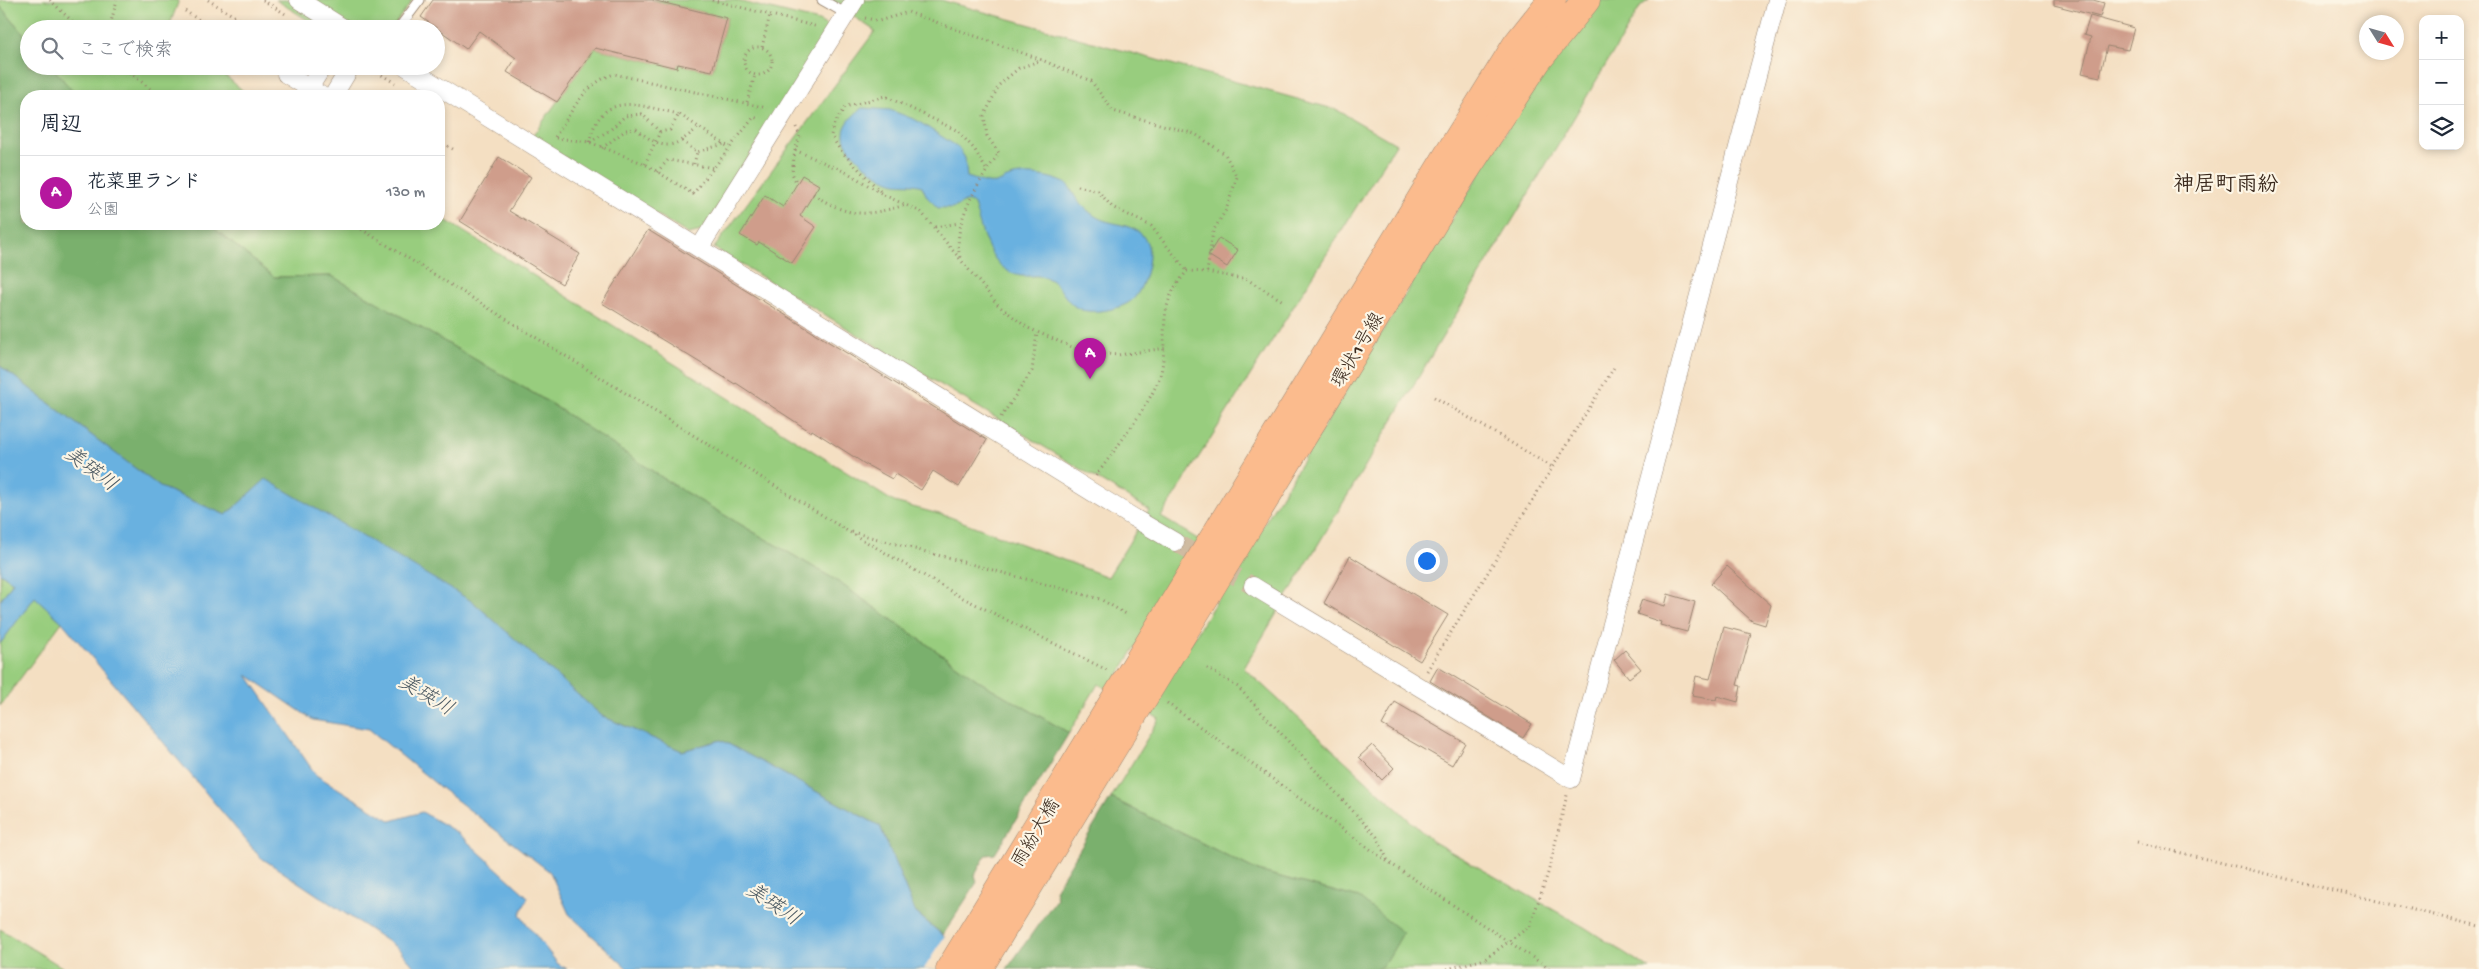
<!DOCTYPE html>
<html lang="ja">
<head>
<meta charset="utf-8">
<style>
  :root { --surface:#fff; --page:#f6f6f7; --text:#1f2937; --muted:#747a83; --line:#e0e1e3; --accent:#b5179e }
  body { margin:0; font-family:"Gochi Hand","Klee One",sans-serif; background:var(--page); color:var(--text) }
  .controls { position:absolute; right:15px; top:15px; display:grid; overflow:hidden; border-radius:10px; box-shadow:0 2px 8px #0003 }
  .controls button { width:45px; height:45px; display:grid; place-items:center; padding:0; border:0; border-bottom:1px solid var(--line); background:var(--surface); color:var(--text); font:25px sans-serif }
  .compass { position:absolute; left:2359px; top:15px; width:45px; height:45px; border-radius:50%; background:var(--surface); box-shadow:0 2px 8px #0003; rotate:127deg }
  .you { position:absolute; left:1426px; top:560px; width:18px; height:18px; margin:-12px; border:4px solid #fff; border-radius:50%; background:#1a73e8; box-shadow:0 0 0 8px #1a73e833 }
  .badge { display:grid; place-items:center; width:32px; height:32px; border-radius:50%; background:var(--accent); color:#fff; font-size:16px; font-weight:700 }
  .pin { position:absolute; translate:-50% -41px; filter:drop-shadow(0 1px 2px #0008) }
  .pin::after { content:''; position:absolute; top:26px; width:18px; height:15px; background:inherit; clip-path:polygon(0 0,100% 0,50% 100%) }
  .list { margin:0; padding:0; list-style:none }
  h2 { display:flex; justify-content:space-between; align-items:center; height:65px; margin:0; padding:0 20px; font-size:21px }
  h2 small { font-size:16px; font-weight:400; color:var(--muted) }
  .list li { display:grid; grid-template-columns:32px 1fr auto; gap:15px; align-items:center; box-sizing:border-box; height:75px; padding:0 20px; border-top:1px solid var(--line) }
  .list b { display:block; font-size:19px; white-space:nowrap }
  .list p { margin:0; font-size:16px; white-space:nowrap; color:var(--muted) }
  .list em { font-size:16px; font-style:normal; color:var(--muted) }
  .icon { flex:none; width:28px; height:28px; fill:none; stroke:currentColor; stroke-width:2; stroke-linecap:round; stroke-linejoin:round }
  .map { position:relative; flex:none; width:2479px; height:969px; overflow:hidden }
  .search { position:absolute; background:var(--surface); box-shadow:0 2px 8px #0003; left:20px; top:20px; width:425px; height:55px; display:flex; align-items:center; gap:12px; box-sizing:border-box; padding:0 18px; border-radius:28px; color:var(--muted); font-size:19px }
  .panel { position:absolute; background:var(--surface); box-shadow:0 2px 8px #0003; left:20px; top:90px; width:425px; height:140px; border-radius:20px }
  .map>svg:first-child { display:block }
</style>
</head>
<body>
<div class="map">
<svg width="2479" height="969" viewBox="0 0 2479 969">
  <rect width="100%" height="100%" fill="#fcf5e5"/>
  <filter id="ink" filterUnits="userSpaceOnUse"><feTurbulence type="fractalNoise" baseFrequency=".02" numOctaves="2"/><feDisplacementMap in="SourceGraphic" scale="10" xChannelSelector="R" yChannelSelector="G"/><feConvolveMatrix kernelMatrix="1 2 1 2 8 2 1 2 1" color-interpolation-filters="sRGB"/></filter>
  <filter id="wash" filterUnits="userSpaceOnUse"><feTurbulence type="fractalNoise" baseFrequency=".0096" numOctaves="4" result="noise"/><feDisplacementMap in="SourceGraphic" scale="20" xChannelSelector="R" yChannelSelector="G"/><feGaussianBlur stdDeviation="1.12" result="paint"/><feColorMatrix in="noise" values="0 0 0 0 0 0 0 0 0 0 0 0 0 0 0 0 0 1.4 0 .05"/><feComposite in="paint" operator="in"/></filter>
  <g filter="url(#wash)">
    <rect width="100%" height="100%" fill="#f4dfc2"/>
    <g fill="#98cd7e" stroke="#6a7c4e">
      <polygon points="0,0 179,0 169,27 170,29 29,29 29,40 0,6"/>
      <polygon points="276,0 413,0 391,29 322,29"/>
      <polygon points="652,0 734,0 819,21 831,28 702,231 688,234 532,137 595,48 677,68 678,64 712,71 727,18"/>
      <polygon points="830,0 941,0 1337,110 1396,144 1161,517 1201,541 1109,690 1098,684 1069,733 982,683 834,579 678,488 550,403 332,276 274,277 209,224 439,224 439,216 894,502 950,517 1108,577 1149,510 714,248 875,31"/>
      <polygon points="1600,0 1649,0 1641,6 1244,668 1432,841 1584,927 1650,969 1378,969 1386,962 1359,898 1258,871 1111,798 1159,719 1148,712 1543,71"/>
      <polygon points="51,66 214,66 249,96 77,96"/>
      <polygon points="0,573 13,582 0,601"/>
      <polygon points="35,596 62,622 0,706 0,644"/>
      <polygon points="0,929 65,969 0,969"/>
    </g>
    <g fill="#7ab06d" stroke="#5a6d46">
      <polygon points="0,6 29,40 29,66 51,66 77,96 26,96 26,224 209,224 274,277 332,276 550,403 678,488 834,579 982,683 1069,733 995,854 986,855 975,875 977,882 943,935 915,912 880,826 721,740 682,751 602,716 473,602 226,515 160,487 0,366"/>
      <polygon points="1111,798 1258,871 1359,898 1403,933 1386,962 1378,969 1007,969 1057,898 1055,890"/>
    </g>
    <g fill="#69b1e0" stroke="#526e7f">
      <path d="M 862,108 L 890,110 L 916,120 L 958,147 L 965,158 L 967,177 C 975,179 987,185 996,183 C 1001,182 1005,178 1010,177 C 1026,172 1050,176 1065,183 C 1071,186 1072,193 1076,198 C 1081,205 1089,212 1095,216 C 1111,227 1138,221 1147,243 C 1153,257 1144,286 1135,297 C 1126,309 1095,314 1082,310 C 1064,304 1063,285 1047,278 C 1038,273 1024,279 1014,274 C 988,264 981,228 974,204 C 965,199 964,203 956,207 C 951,209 943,207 938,208 L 927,197 L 922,186 C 909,182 900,185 892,182 C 883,179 873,172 866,166 C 841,145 834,130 862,108 Z"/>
      <polygon points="0,366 160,487 226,515 266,479 473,602 602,716 682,751 721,740 880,826 915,912 983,969 628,969 569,914 550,872 441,788 369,729 313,720 247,675 316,775 391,821 422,812 458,833 528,897 520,915 558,964 567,969 416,969 399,949 260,857 62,622 35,597 0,644 0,601 13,582 0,573"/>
    </g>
    <polygon fill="#f4dfc2" points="946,934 985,967 986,969 924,969"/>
    <g id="blocks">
      <g fill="#cf9d8b">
        <polygon points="433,0 652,0 727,18 712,71 678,64 677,68 595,48 557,102 507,72 516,58 479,31 466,49 421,17"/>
        <polygon points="2054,0 2093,0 2104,3 2100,17 2054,5"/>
        <polygon points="2090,16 2134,28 2128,50 2107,46 2100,77 2082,73 2091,37 2084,35"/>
        <polygon points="499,157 531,177 509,211 580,254 562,284 460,221"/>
        <polygon points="802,175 819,185 800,216 816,227 792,263 759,242 757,245 740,235 765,195 783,207"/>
        <polygon points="648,230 987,440 959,487 933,471 921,490 895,474 892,479 865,464 812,430 811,432 736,383 735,384 602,303"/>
        <polygon points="1219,238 1238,250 1227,267 1208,255"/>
        <polygon points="1350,556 1448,615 1420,661 1324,603"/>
        <polygon points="1727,566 1771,605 1765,625 1752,621 1711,584"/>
        <polygon points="1668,594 1695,602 1687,632 1660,625 1661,622 1637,614 1642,599 1665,606"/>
        <polygon points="1724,627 1751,634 1737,685 1741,686 1738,702 1717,696 1716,700 1692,696 1696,676 1710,679"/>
        <polygon points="1625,650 1641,669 1629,678 1614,660"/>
        <polygon points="1438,667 1532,724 1523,738 1430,681"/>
        <polygon points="1395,702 1465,743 1452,765 1382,725"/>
        <polygon points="1372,745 1394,768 1382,780 1359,757"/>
      </g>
    </g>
  </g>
  <g filter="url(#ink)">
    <use href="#blocks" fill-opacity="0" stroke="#988470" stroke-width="1"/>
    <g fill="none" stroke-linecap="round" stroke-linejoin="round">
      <polyline stroke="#cfbba1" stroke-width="18" stroke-dasharray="18 9" stroke-linecap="butt" points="1175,542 1253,586"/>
      <g stroke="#988470" stroke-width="11">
        <g id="lane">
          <polyline points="822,0 845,13"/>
          <polyline points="398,29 420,0"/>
        </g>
      </g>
      <g stroke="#988470" stroke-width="19">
        <g id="street">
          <polyline points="299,0 345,29"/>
          <polyline points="291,66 286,74 322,96"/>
          <polyline points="405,66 1134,518 1175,542"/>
          <polyline points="304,96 323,66"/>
          <polyline points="333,96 351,66"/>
          <polyline points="700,247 855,0"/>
          <polyline points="1253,586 1571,779 1777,0"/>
        </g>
      </g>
      <g stroke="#988470" stroke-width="29">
        <g id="primary">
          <polyline points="950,969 1448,155 1517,44 1552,0"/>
          <polyline points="978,969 1463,174 1537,61 1586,0"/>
        </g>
      </g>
      <g stroke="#988470" stroke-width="3" stroke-dasharray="1 4" stroke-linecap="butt">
        <polyline points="50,0 80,29"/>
        <polyline points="208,0 255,29"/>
        <polyline points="263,0 287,15"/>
        <polyline points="712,0 818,27"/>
        <polyline points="185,11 213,29"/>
        <polyline points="865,18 879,21 908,12 1042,60 1091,81 1113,111 1195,134 1225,154 1237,177 1226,210 1213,231 1207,272"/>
        <polyline points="109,29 117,0"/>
        <circle cx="758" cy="61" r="14"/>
        <polyline points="762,47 770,15"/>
        <polyline points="122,66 159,96"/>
        <polyline points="369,67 395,83"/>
        <polyline points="357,91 365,96"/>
        <polyline points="747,102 755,75"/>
        <polyline points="796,127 800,136 795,150 848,173 884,195 921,212 999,306 1028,328 1081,351 1118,355 1166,348"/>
        <path d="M 555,137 C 572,112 583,84 614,74 L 767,108"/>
        <polyline points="556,138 589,142 645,164 693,194 754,117 759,119"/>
        <polyline points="439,141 453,149"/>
        <polyline points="682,141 697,152 724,144"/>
        <path d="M 589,142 C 602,88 639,106 679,114"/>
        <polyline points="590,142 610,130 625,116 642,114 660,132"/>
        <path d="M 602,148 L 626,130 L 636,129 C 664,151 672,150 699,127"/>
        <polyline points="795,150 792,173 797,184"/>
        <polyline points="645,164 660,132 670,130 679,114 730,148"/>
        <polyline points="694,164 697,152"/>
        <polyline points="439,168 440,169"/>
        <polyline points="657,172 668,160 714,168"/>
        <polyline points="1078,186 1098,191 1112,207 1151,226 1187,271"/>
        <polyline points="880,191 840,150 831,135 834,124 845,107 885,96 958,131 975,150 987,171"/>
        <path d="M 813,194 C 851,219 864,216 906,205"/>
        <polyline points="353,224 846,530 959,596 1107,670"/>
        <polyline points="935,227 959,223"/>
        <path d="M 960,257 C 951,223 980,180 999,153 L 987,136 L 984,116 L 999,85 L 1019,68 L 1042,60"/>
        <polyline points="1434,397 1552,467"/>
        <polyline points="1001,417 1032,371 1037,332"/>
        <path d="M 1096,476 C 1115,449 1150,405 1160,376 C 1168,349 1159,318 1172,293 C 1175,285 1182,278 1187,271 L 1207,272 L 1248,280 L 1283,301"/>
        <polyline points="852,532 1100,599 1126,614"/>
        <polyline points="1207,668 1238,687 1377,837 1388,861"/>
        <polyline points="1427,671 1615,366"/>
        <polyline points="1167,703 1388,862 1550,969"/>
        <polyline points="2137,842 2479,926"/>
        <polyline points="1447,969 1485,959 1530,926 1548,873 1567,795"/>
      </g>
      <use href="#lane" stroke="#fff" stroke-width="9"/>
      <use href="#street" stroke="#fff" stroke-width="18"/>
      <use href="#primary" stroke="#fbbb8d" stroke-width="28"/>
    </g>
  </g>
  <g text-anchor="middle" stroke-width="4.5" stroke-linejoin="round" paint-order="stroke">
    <g font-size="19" fill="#3b2a1e" stroke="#fcf5e5">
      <text transform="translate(1356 349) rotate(-59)" y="7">環状1号線</text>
      <text transform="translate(1034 832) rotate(-59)" y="7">雨紛大橋</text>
    </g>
    <g font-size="20" font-style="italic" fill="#4b5962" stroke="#fcf5e5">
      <text transform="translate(92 468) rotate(37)" y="7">美瑛川</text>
      <text transform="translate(427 694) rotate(31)" y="7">美瑛川</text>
      <text transform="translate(774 903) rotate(34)" y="7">美瑛川</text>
    </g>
    <g font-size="21" font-weight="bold" fill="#3b2a1e" stroke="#fcf5e5">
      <text x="2226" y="190">神居町雨紛</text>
    </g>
  </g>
</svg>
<div class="controls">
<button>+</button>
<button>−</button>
<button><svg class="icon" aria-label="layers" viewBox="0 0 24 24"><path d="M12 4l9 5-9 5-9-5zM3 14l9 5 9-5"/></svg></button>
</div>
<svg class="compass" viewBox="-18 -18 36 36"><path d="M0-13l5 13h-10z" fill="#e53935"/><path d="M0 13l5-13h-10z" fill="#747a83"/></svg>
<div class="you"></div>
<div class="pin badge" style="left:1090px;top:379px">A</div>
<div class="search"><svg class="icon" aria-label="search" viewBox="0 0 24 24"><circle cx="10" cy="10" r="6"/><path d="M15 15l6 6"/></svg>ここで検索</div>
<section class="panel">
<h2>周辺<small></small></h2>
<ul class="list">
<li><span class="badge">A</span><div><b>花菜里ランド</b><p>公園</p></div><em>130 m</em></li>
</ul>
</section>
</div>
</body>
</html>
